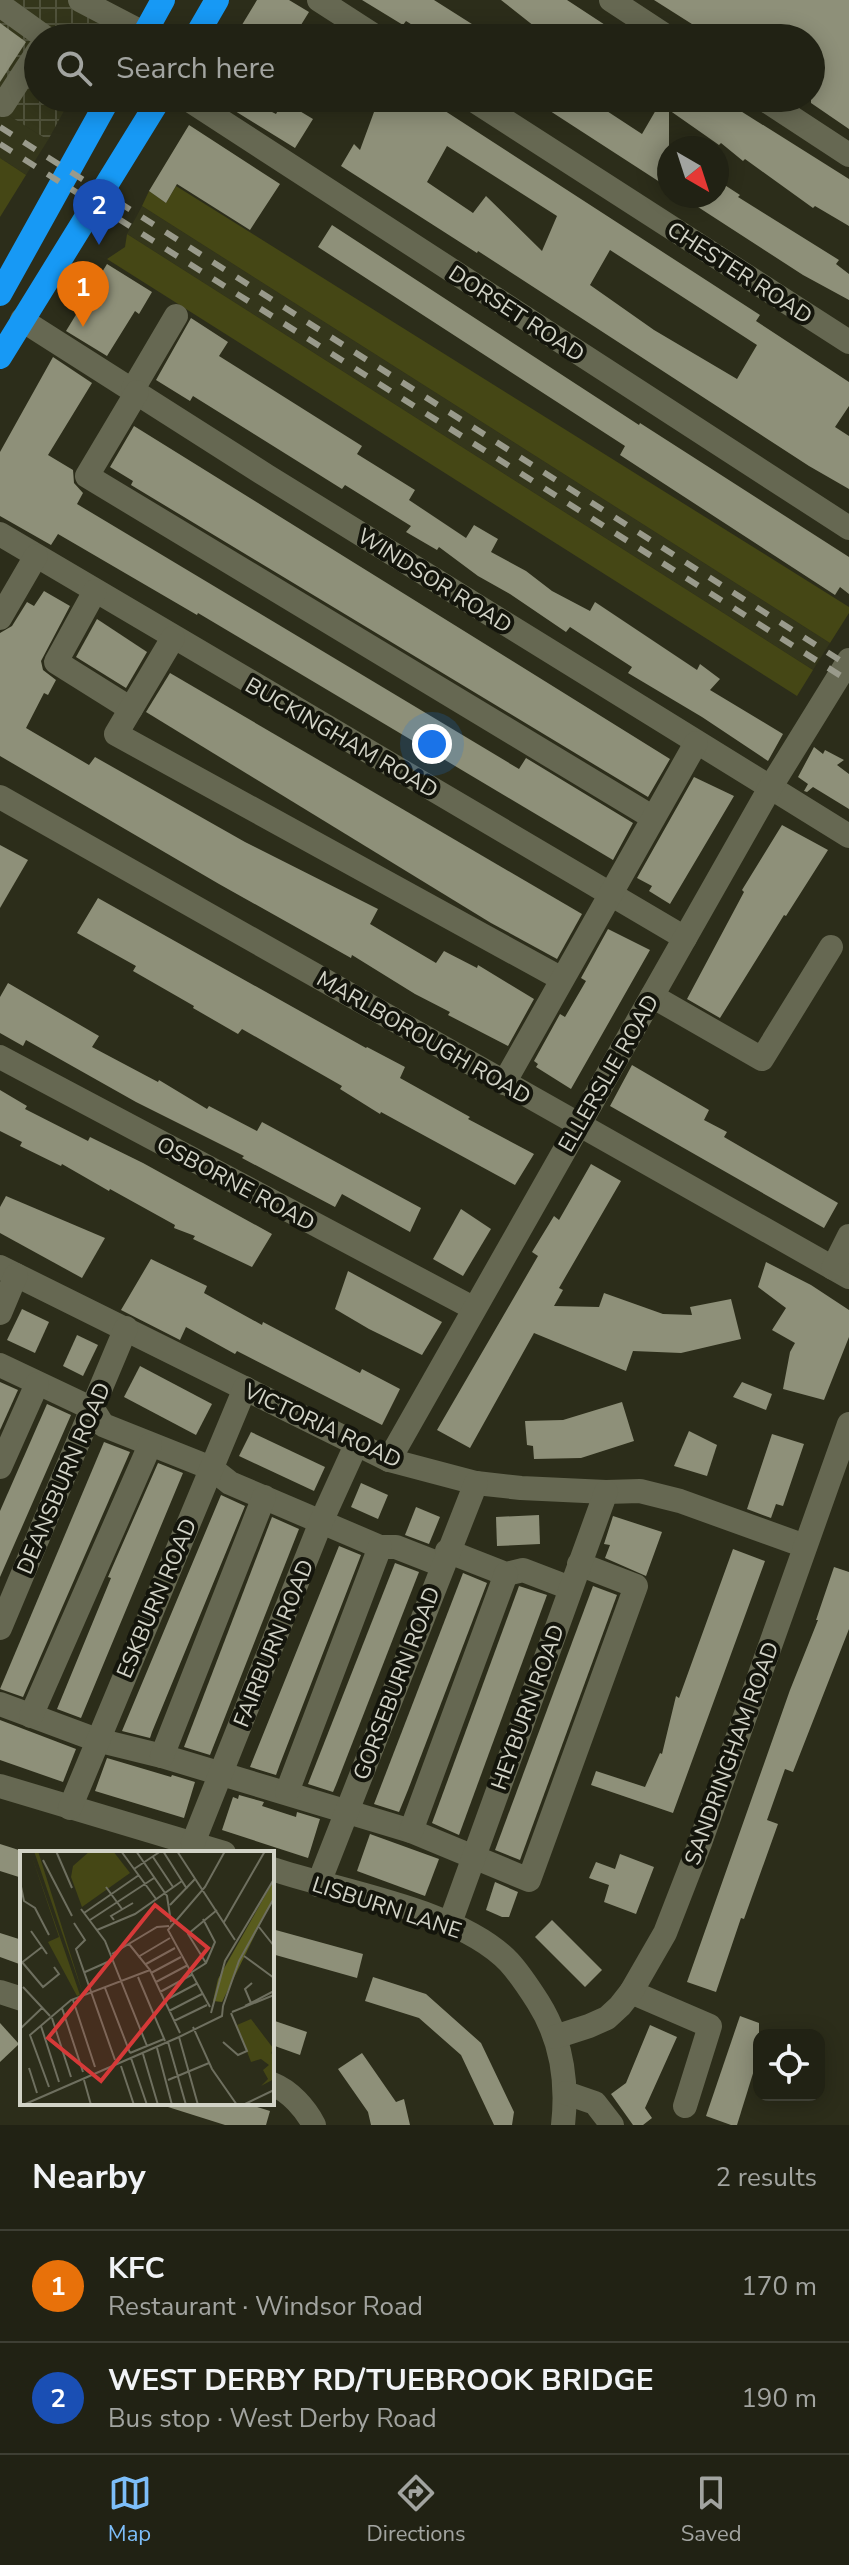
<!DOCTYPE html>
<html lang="en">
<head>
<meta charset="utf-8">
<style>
  :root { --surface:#212214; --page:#2d2f22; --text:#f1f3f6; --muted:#a2a4a0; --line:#3e3f34; --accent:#7dbef9 }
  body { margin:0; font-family:"Nunito Sans",sans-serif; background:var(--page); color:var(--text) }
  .controls { position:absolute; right:24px; bottom:24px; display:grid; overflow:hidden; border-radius:16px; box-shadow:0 4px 20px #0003 }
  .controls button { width:72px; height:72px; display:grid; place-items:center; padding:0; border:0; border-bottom:2px solid var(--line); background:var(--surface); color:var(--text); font:40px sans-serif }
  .compass { position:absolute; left:657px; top:136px; width:72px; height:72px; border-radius:50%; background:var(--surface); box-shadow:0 4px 20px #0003; rotate:141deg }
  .you { position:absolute; left:432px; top:744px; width:28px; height:28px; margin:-20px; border:6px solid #fff; border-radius:50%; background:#1a73e8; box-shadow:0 0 0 12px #1a73e833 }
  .badge { display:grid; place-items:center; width:52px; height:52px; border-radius:50%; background:var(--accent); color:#fff; font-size:26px; font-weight:700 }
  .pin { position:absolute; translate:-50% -66px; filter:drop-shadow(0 2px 4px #0008) }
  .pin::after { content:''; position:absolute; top:42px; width:28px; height:24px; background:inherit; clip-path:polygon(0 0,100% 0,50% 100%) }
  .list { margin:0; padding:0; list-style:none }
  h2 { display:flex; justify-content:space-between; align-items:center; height:104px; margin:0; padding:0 32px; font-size:34px }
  h2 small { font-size:26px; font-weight:400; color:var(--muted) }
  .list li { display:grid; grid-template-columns:52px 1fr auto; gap:24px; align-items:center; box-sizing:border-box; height:112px; padding:0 32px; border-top:2px solid var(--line) }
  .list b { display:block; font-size:30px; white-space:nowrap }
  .list p { margin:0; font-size:26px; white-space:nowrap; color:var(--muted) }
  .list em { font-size:26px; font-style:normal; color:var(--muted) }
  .icon { flex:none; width:44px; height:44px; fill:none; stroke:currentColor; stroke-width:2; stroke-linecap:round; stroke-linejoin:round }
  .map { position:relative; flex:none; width:849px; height:2125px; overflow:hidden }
  .search { position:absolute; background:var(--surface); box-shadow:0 4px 20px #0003; left:24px; right:24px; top:24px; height:88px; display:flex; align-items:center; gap:20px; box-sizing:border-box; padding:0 28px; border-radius:44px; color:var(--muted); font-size:30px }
  .sheet { height:328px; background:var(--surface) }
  nav { display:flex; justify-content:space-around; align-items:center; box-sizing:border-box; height:112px; border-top:2px solid var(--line); background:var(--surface); font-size:22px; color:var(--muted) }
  nav a { display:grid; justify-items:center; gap:4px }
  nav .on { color:var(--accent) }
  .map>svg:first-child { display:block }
</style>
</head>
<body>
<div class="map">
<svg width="849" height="2125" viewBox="0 0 849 2125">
  <defs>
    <pattern id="industrial-grid" width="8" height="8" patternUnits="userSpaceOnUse" patternTransform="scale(2)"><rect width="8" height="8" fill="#34361b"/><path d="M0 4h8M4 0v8" fill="none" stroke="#50523b"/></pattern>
  </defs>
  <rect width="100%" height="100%" fill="#2c2d1a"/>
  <g fill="#34361b">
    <polygon points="0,110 48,140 26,175 0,158"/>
    <polygon points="142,206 830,643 813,670 127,234"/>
  </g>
  <polygon fill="url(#industrial-grid)" points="0,0 92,0 118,14 105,38 38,38 38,98 71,98 48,140 0,110"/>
  <g fill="#454715">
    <polygon points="0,158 26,175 0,217"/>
    <polygon points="176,186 849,607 849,613 830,643 142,206 149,191 166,203"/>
    <polygon points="127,234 813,670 797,696 107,259 125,247"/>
  </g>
  <g fill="#8e9079" fill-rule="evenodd">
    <polygon points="257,0 289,0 309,12 296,33 283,25 275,38 234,38"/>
    <polygon points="362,0 434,0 494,38 433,38 406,21 403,25"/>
    <polygon points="501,0 567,0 625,38 557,38 541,26 539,30"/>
    <polygon points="654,0 849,0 849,129 811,103 811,38 714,38"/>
    <polygon points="0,23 26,42 0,82"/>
    <polygon points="214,98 245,98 276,114 283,101 313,119 295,148"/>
    <path d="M 357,98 L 425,98 L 760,315 L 756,321 L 849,382 L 849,406 L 835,427 L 849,436 L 849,489 L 809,466 L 478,251 L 477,253 L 341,166 L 354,144 L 360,150 L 374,112 ZM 447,146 L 557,216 L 542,251 L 486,196 L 473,213 L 427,182 ZM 610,250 L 757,345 L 737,379 L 654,330 L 590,285 Z"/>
    <polygon points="530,98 587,98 642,134 660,103 654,98 720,98 849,179 849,226 815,206 813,208 745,159 743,161 721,143 719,145 669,110 669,188"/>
    <polygon points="189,125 280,184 250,230 177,184 166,203 149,191"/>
    <polygon points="717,180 740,195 738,197 839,260 836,264 849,274 849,300 803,275 681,196 717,196"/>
    <polygon points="332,225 639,425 640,423 849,557 849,594 840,587 835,595 620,455 625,446 318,247"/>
    <polygon points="107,264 152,292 139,314 135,311 107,356 66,331"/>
    <polygon points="191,318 228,342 219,356 362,446 357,454 415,490 409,500 466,538 474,525 498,539 491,552 526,571 552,591 590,611 595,602 697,670 700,664 720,679 710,690 783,734 768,761 702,717 628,673 632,667 570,627 566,632 510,594 478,576 439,547 437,550 406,532 411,526 345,485 342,489 193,396 190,401 156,380"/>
    <polygon points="53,357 92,383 48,455 73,470 74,483 83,493 77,504 519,769 526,758 633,823 613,860 198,613 197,615 58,534 51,545 0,516 0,452"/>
    <polygon points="134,426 670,759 648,797 131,485 133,481 110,467"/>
    <polygon points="44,591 70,606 41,661 43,670 56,680 48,695 44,693 26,728 89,765 95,757 245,842 378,909 370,924 436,963 444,951 477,968 478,965 534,999 508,1046 448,1015 450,1012 415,994 352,955 351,958 219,884 0,756 0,633 12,626 27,602 34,606"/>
    <polygon points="97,619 147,652 126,688 76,657"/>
    <polygon points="170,673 582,914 557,959 491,923 146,712"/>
    <polygon points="814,747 823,754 825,750 844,760 837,765 849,774 849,809 813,787 807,792 804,791 808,784 798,777"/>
    <polygon points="694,777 734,796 670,904 649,891 652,886 637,878"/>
    <polygon points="782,825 828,850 786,916 784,915 720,1018 687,999 744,892 742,890"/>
    <polygon points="0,845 28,860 0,908"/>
    <polygon points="98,898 366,1048 367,1047 405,1067 400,1078 470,1117 468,1119 534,1154 515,1185 381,1112 380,1114 340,1089 342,1086 242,1029 238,1034 193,1008 194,1006 133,971 136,966 77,933"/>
    <polygon points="608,929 650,950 571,1089 536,1067 538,1064 534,1061 560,1014 565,1017 586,981 581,978"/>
    <polygon points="8,983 99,1036 92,1047 158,1082 159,1080 207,1109 209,1106 257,1131 262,1122 421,1208 410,1232 342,1194 335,1207 242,1158 244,1156 136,1102 26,1040 23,1046 0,1033 0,997"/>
    <polygon points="632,1065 709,1110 704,1120 727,1132 724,1137 838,1203 824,1228 610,1106"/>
    <polygon points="0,1090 27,1106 25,1109 88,1141 90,1137 143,1163 272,1234 252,1267 193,1239 195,1236 174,1228 175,1225 110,1189 109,1191 62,1164 61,1166 20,1146 22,1142 0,1131"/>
    <polygon points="591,1164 621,1181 559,1288 563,1290 554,1306 599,1307 604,1293 663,1314 692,1315 690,1307 731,1299 741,1339 681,1353 633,1351 626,1371 534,1333 470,1448 437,1430 538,1256 532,1252 554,1216 559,1220"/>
    <polygon points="6,1196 105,1238 82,1278 0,1233 0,1207"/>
    <polygon points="461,1209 491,1229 463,1276 433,1259"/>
    <polygon points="151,1259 207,1286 204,1293 262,1325 263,1322 360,1373 362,1369 400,1389 382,1425 237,1351 235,1354 186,1327 180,1340 121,1310"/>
    <polygon points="766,1262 811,1285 849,1310 849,1337 824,1400 783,1389 790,1352 795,1343 772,1330 786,1308 758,1287"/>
    <polygon points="348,1271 442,1322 422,1355 369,1329 335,1309"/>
    <polygon points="22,1309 49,1322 35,1353 7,1340"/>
    <polygon points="77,1335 98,1345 83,1376 63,1366"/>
    <polygon points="140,1366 212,1404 196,1435 124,1397"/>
    <polygon points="0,1382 18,1390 0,1430"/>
    <polygon points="742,1382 772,1394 766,1410 733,1397"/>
    <polygon points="622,1402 634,1441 581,1458 534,1459 533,1446 527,1445 525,1421 563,1420"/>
    <polygon points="47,1404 71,1415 0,1577 0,1511"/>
    <polygon points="689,1431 717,1445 707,1476 674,1466"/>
    <polygon points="251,1432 325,1467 314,1491 239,1456"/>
    <polygon points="772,1434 804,1444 783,1506 776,1504 771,1518 747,1509"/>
    <polygon points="104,1442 130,1452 23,1697 0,1689"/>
    <polygon points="158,1463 183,1473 81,1718 57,1709 111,1578 108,1577"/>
    <polygon points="361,1483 388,1495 378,1519 351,1507"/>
    <polygon points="221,1495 245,1506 152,1732 150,1738 122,1731"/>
    <polygon points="416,1507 440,1517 429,1544 405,1535"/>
    <polygon points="539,1515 540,1544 497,1546 496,1517"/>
    <polygon points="613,1516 662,1532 646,1576 605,1558 610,1545 604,1544"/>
    <polygon points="272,1517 299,1529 210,1755 184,1747"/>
    <polygon points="339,1546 361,1555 280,1764 276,1775 250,1767"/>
    <polygon points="733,1549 765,1561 673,1813 591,1785 596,1771 645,1787 660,1753 662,1754 676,1696 679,1698"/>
    <polygon points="395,1563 419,1572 336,1785 333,1792 308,1784"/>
    <polygon points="834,1567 849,1572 849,1629 793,1772 785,1769 767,1820 778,1824 744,1919 741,1918 716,1992 687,1982 790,1690 818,1620 816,1620"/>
    <polygon points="463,1573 487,1583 408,1790 399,1812 374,1804"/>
    <polygon points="519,1586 547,1595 459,1835 432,1823"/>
    <polygon points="593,1586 617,1595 520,1860 495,1850"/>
    <polygon points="0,1720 76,1749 63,1782 0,1760"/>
    <polygon points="107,1758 171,1777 172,1775 195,1782 184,1818 95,1791"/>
    <polygon points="239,1795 264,1802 262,1806 296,1817 297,1812 320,1819 308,1858 222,1830 233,1797 238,1799"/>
    <polygon points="370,1834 439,1859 425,1896 357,1871"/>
    <polygon points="0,1844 22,1851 22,1878 0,1871"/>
    <polygon points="620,1854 654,1867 636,1914 604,1902 609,1885 589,1878 596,1862 615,1869"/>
    <polygon points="495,1882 518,1892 509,1917 502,1917 486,1910"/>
    <polygon points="552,1920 602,1970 585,1987 535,1937"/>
    <polygon points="272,1929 363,1954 357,1978 272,1954"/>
    <polygon points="0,1933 22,1940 22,1965 0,1957"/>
    <polygon points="373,1977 426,1994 481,2043 514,2112 512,2125 494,2125 461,2055 419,2018 365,2001"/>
    <polygon points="740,2016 759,2023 759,2054 737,2125 731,2125 706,2116"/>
    <polygon points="272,2020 307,2032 300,2055 272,2045"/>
    <polygon points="0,2023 19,2044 0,2062"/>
    <polygon points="650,2025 677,2037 645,2108 652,2118 643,2125 633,2125 611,2094 626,2083"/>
    <polygon points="362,2053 396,2102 404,2099 410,2125 371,2125 368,2112 338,2069"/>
    <polygon points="168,2103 244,2103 270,2111 266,2125 225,2125 168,2107"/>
  </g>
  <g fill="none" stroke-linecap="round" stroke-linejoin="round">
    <g stroke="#666852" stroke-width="24">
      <polyline points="80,0 145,34"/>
      <polyline points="319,0 378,38"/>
      <polyline points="611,0 669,38"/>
      <polyline points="0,5 46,38"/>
      <polyline points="186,98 849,528"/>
      <polyline points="470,98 849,342"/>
      <polyline points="762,98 849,155"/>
      <polyline points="0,103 3,105 38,51"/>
      <polyline points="22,320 267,476 849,836"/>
      <polyline points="133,389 176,316"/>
      <polyline points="137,392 87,476 652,817"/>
      <polyline points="0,534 685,938"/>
      <polyline points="95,591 56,662 131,709"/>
      <polyline points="0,618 36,556"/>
      <polyline points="173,638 116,734 562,979"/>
      <polyline points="0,797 849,1277"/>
      <polyline points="652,996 762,1059 831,947"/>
      <polyline points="0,1057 473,1308"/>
      <polyline points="504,1083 696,743"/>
      <polyline points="0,1267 389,1460 476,1483 521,1488 606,1492 640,1491 680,1501 805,1546"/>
      <polyline points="833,1268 849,1236"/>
      <polyline points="0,1313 16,1275"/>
      <polyline points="0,1365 93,1409 103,1425 211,1468 230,1483 380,1547 396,1547 442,1565"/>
      <polyline points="389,1460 770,788 849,660"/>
      <polyline points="0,1467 37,1384"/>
      <polyline points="447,1551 506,1574 523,1570 570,1588"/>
      <polyline points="0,1628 126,1328"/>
      <polyline points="0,1704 97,1740 162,1756 411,1831 529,1880 636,1586 579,1564"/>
      <polyline points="31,1716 150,1445"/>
      <polyline points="162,1756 264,1497"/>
      <polyline points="0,1786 224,1853"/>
      <polyline points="287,1792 380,1547"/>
      <polyline points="70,1808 245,1388"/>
      <polyline points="411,1831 506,1574"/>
      <polyline points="193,1843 321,1522 356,1445"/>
      <path d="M 272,1869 C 341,1892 460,1910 509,1962 C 520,1974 529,1988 538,2002 C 562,2040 568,2081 563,2125"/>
      <polyline points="318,1885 476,1483"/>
      <polyline points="450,1923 606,1492"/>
      <polyline points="0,1992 22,1999"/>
      <polyline points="631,1992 710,2026 685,2106"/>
      <polyline points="555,2037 589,2026 607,2018 620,2006 631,1992 665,1933 700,1843 849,1424"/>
      <path d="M 272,2084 C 290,2091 305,2108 314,2125"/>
      <polyline points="566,2093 595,2103 612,2125"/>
    </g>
    <g stroke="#1799f5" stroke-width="24">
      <polyline points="142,38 163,0"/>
      <polyline points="195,38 217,0"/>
      <polyline points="0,294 109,98"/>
      <polyline points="0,357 160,98"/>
    </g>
    <g stroke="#999a8b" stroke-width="6" stroke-dasharray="14 14" stroke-linecap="butt">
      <polyline points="0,127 849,666"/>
      <polyline points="0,144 849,681"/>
    </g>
  </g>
  <g text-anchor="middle" stroke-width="8" stroke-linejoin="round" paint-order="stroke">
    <g font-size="22" fill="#d2d3c7" stroke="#14150c">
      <text transform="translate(740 272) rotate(33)" y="8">CHESTER ROAD</text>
      <text transform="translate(517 313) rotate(33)" y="8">DORSET ROAD</text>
      <text transform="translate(435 580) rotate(32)" y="8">WINDSOR ROAD</text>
      <text transform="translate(342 737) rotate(30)" y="8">BUCKINGHAM ROAD</text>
      <text transform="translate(424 1037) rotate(30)" y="8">MARLBOROUGH ROAD</text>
      <text transform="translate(608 1073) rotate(-60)" y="8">ELLERSLIE ROAD</text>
      <text transform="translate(236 1183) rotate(28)" y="8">OSBORNE ROAD</text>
      <text transform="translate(323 1425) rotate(25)" y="8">VICTORIA ROAD</text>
      <text transform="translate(63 1478) rotate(-67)" y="8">DEANSBURN ROAD</text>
      <text transform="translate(156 1598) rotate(-67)" y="8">ESKBURN ROAD</text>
      <text transform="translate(273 1643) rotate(-68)" y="8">FAIRBURN ROAD</text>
      <text transform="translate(396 1683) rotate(-69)" y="8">GORSEBURN ROAD</text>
      <text transform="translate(527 1707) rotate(-70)" y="8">HEYBURN ROAD</text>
      <text transform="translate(731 1753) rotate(-70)" y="8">SANDRINGHAM ROAD</text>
      <text transform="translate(387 1907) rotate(18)" y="8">LISBURN LANE</text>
    </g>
  </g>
  <g transform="translate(20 1851)">
    <rect width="254" height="254" fill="#2c2d1a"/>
    <path d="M 10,0 L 60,144 L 57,145 L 28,91 L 39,86 ZM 14,0 L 18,0 L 63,143 L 40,76 ZM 231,168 L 253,197 L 251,203 L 254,200 L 254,228 L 241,235 L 248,228 L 243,219 L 249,214 L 241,208 L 231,211 L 217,174 Z" fill="#454715"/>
    <path d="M 254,29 L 254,45 L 202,151 L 193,150 L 198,128 Z" fill="#595c1d"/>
    <path d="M 70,0 L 93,0 L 110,22 L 62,56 L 51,26 L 53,15 Z" fill="#454715"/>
    <path fill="none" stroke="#6e6f5f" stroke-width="2" d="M 36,0 L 52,37M 101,0 L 136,48M 116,0 L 147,45 L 151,71M 143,0 L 167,38M 157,0 L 215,89M 133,6 L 153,36M 23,9 L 52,65M 114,18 L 141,0M 0,31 L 4,50 L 15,57 L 29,84M 86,36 L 102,58M 150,54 L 175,28M 61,58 L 85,90 L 127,195M 64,62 L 119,24M 70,69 L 134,27M 94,69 L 91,65 L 113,52M 204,71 L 245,0M 54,72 L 65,89 L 56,98 L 95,209M 239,76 L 254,95M 77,79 L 115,63 L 162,30M 11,80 L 27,103M 109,93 L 130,119 L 160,182M 92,103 L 137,76 L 149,75M 224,105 L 254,127M 118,106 L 150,87M 2,111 L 23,136 L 39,123 L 34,116M 186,112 L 168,83 L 197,59M 0,113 L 22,96M 126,113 L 155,97M 65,121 L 92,109M 172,121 L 186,112 L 195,91 L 183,68M 131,122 L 161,106M 118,126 L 145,190M 136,131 L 168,114M 3,136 L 30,165M 85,137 L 110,202M 140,141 L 173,123M 53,149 L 75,216M 144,150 L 178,132M 231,152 L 225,138 L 232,132M 203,155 L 219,110 L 254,47M 225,155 L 254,140M 190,156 L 148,79 L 185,36 L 205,0M 42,157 L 63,221M 149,160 L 182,143M 212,161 L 254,144M 191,162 L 205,110 L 254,28M 32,167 L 51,226M 154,170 L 187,154M 21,175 L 39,231M 173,176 L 192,218 L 217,254M 0,178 L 22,157M 159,186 L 178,254M 148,191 L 166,254M 203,191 L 218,204 L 227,200 L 211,162M 137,197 L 152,254M 110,202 L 144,188M 123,203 L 138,254M 111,207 L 127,254M 101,215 L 114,254M 9,217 L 17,242M 64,229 L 71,254M 148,229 L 189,212M 29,236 L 10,184 L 51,149 L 130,119M 3,254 L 159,186 L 202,165 L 203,155M 223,254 L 254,239"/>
    <path fill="#d63938" fill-opacity="0.15" stroke="#d63938" stroke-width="4" d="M 135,54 L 188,97 L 81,230 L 28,187 Z"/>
    <rect width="254" height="254" fill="none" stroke="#d2d3c7" stroke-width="4"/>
  </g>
</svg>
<div class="controls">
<button><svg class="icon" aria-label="locate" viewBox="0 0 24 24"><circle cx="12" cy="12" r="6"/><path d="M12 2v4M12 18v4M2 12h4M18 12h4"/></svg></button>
</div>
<svg class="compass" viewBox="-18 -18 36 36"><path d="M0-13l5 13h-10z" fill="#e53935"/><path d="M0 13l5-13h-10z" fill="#a2a4a0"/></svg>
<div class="you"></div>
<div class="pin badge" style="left:83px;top:327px;background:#e8710a">1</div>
<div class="pin badge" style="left:99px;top:245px;background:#1a4fb4">2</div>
<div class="search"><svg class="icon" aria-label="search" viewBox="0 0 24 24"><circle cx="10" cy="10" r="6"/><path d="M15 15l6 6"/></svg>Search here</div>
</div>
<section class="sheet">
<h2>Nearby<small>2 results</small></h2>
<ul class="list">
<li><span class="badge" style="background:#e8710a">1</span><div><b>KFC</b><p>Restaurant · Windsor Road</p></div><em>170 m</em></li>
<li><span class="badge" style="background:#1a4fb4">2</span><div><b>WEST DERBY RD/TUEBROOK BRIDGE</b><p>Bus stop · West Derby Road</p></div><em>190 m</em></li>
</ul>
</section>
<nav>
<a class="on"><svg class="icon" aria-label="map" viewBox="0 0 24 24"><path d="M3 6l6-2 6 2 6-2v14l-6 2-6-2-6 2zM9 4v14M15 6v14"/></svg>Map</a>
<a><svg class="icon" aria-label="directions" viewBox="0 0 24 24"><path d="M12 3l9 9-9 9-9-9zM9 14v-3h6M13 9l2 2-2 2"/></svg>Directions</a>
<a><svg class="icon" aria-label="saved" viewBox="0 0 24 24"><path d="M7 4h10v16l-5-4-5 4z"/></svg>Saved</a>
</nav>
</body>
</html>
